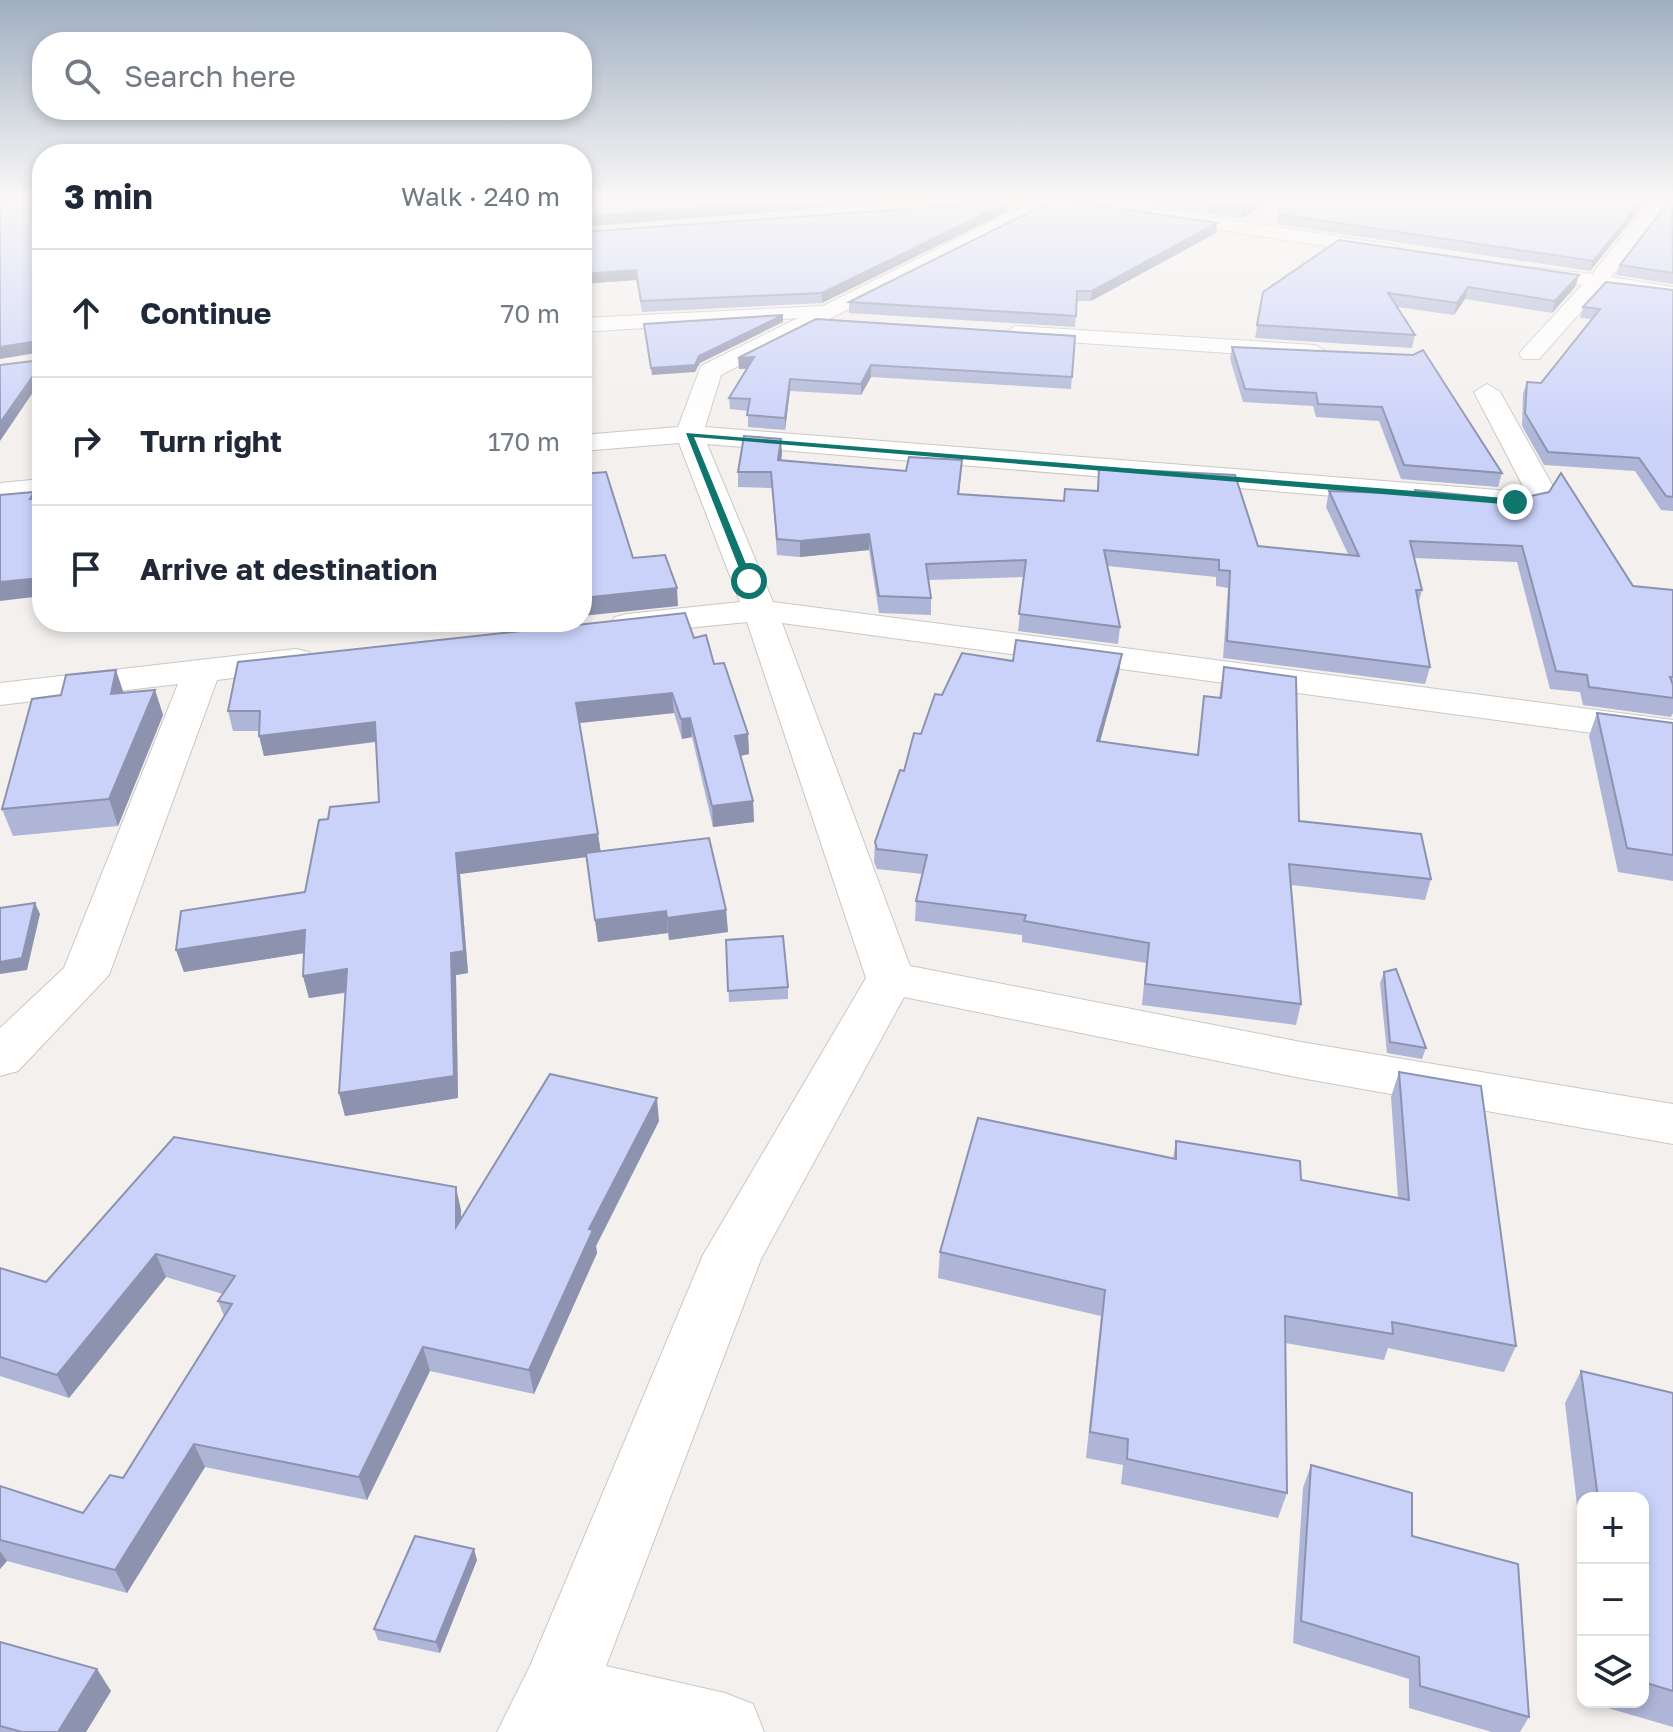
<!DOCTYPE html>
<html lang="en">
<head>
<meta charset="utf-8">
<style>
  :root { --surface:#fff; --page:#f2f2f3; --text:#1f2937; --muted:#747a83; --line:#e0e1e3 }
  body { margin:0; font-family:"Golos Text",sans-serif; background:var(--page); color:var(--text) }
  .controls { position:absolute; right:24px; bottom:24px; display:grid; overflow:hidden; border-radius:16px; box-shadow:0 4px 12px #0003 }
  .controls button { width:72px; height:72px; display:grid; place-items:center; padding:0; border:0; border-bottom:2px solid var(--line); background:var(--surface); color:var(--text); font:40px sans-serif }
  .stop { position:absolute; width:24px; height:24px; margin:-18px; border:6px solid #0f766e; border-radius:50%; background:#fff }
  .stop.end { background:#0f766e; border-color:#fff; box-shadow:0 2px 8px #0008 }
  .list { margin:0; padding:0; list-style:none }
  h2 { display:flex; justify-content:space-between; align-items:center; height:104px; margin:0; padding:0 32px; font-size:34px }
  h2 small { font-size:26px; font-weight:400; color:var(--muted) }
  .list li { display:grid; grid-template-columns:52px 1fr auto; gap:24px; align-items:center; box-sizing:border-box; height:128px; padding:0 32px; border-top:2px solid var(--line) }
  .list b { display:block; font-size:30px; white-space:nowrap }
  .list em { font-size:26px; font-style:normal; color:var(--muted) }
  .icon { flex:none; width:44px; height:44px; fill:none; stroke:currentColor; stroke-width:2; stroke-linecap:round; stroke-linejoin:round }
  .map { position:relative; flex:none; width:1673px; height:1732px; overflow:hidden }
  .search { position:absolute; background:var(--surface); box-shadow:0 4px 12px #0003; left:32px; top:32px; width:560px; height:88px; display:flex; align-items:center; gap:20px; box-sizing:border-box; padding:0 28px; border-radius:32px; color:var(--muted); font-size:30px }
  .panel { position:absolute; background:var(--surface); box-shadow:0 4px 12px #0003; left:32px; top:144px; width:560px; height:488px; border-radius:32px }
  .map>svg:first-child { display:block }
</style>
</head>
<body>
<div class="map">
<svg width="1673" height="1732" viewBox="0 0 1673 1732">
  <rect width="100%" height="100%" fill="#f3f0ee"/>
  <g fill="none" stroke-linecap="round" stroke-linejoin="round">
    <g stroke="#cac7c4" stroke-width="2">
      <g id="minor">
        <polygon points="1041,197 1065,197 721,375 705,427 1523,492 1524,488 1474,392 1487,384 1500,392 1554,488 1544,504 1515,511 707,444 773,602 1673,720 1673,744 782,623 910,966 1301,1042 1673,1104 1673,1144 1301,1078 904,997 761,1259 606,1666 725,1693 753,1704 764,1732 497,1732 530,1666 703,1255 866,978 747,622 627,634 615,631 610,624 615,617 627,614 740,602 679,443 582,451 582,435 678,427 701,366 798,318 582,332 582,318 823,306"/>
        <polygon points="1654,197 1673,197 1611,277 1673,287 1673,299 1602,288 1539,359 1523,359 1519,354 1523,349 1582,285 1511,273 1508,269 1511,265 1592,274"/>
        <polygon points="1158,209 1394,245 1404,251 1394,257 1151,219 1151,211"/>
        <polygon points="1016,326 1315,345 1327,352 1315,359 1008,338 1004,333"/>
        <polygon points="42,479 42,497 0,501 0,483"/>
        <polygon points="296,649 309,652 314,660 309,668 217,680 109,975 18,1071 0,1076 0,1028 64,968 178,684 0,705 0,683"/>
      </g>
    </g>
    <use href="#minor" fill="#fff" fill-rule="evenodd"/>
  </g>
  <g fill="#aeb5d7">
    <polygon points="1101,197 1279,197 1241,218"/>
    <polygon points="1281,197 1650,197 1590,271 1276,224"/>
    <polygon points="1673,197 1673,284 1616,275 1620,265"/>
    <polygon points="1009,202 1008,211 822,303 642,312 636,280 582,284"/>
    <polygon points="1216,233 1091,301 1077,301 1075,327 849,313 849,302"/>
    <polygon points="1339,240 1575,287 1552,313 1465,299 1454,315 1397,307 1415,335 1412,348 1255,338 1263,292"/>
    <polygon points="1673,290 1673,511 1661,510 1635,471 1544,465 1522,426 1523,393 1527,382 1541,383 1592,319 1580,318 1583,307"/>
    <polygon points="1075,336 1071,389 871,377 861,395 790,391 785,430 748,427 748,411 730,409 729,398 747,369 739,369"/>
    <polygon points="1232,347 1413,355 1502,473 1498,487 1401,479 1379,421 1316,417 1313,406 1243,402 1230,359"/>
    <polygon points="782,453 781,461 961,475 959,494 1064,501 1097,491 1099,468 1258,546 1348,554 1326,507 1329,491 1414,494 1415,490 1633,586 1673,590 1673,713 1671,717 1583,705 1580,692 1550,689 1517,562 1414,558 1422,590 1418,605 1430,667 1425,684 1223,658 1228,588 1216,586 1216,577 1108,566 1120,627 1118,644 1018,631 1024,577 928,580 931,598 931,615 879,613 869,550 800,557 777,555 772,488 738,487 738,472"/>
    <polygon points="694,638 714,664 748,734 749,754 740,756 753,801 754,822 713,827 692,737 682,739 674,713 579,723 601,852 726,910 728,932 669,940 668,933 598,942 587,857 460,874 468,973 456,975 458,1098 345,1116 339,1093 345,993 309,998 303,976 304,953 184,972 176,950 305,892 328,819 379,802 376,742 264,756 259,731 233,731 228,711"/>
    <polygon points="1122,654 1119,672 1100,741 1197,755 1204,696 1219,698 1224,667 1299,821 1431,879 1425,900 1291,885 1301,1004 1296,1025 1142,1005 1146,963 1022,942 1022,935 915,921 916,901 923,874 877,869 874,862 875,842 904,771 921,734 942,695 1013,661"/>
    <polygon points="155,690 163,715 118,826 13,836 2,809 124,693"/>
    <polygon points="1597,713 1673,723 1673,881 1618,872 1589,736"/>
    <polygon points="726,940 788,987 788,999 729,1002"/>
    <polygon points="1384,972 1426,1048 1422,1059 1387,1053 1380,983"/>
    <polygon points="1399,1072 1516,1346 1504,1372 1388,1348 1384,1360 1285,1343 1287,1493 1278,1518 1121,1484 1123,1465 1086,1458 1101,1316 938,1278 940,1252 1173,1158 1176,1141 1301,1180 1398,1198 1391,1097"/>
    <polygon points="659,1121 596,1246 597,1253 534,1394 430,1371 367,1500 205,1467 127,1593 7,1561 0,1569 0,1486 83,1513 123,1478 224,1316 218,1301 223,1294 166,1277 69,1398 0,1376 0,1268 46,1282 174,1137 461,1210 461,1220"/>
    <polygon points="1581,1371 1673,1393 1673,1727 1601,1706 1600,1702 1643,1702 1643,1498 1583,1498 1583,1556 1565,1403"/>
    <polygon points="1311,1465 1412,1536 1529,1717 1520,1732 1492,1732 1409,1708 1409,1679 1293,1643 1303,1488"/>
    <polygon points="477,1560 440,1653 378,1640 374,1629"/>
    <polygon points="0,1642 111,1691 86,1732 0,1732"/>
  </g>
  <g fill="#8d93af">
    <polygon points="841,197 956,197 582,227 582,217"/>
    <polygon points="1264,197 1279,197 1241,218 1243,209"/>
    <polygon points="1645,197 1650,197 1590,271 1593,261"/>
    <polygon points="1009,202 1008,211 822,303 822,293"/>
    <polygon points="1217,223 1216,233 1091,301 1092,291"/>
    <polygon points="636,270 636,280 582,284 582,274"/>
    <polygon points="1579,275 1575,287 1552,313 1555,301"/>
    <polygon points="1468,287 1465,299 1454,315 1457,303"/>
    <polygon points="783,315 783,322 700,363 695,372 652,375 651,368"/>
    <polygon points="38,341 42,352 0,359 0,347"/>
    <polygon points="754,357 754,368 739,369 738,358"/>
    <polygon points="42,363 42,379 0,441 0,423"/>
    <polygon points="871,365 871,377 861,395 861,384"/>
    <polygon points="790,379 790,391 785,430 785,418"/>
    <polygon points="781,439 782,453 779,475 778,460"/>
    <polygon points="869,534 869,550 800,557 800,541"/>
    <polygon points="42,578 42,596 0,601 0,582"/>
    <polygon points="677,588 678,606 582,616 582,598"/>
    <polygon points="1122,654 1119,672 1095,760 1097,741"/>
    <polygon points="116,670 124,694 111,694"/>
    <polygon points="155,690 163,715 118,826 109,799"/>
    <polygon points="672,693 674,713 579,723 576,703"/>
    <polygon points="690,718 692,737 682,739 681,719"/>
    <polygon points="375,722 380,741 264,756 259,736"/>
    <polygon points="748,734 749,754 736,757 735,736"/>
    <polygon points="753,801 754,822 713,827 712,806"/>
    <polygon points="598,834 601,855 460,874 468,973 456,975 458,1098 345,1116 339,1093 451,953 456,853"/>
    <polygon points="35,903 40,914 27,970 0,974 0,962"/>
    <polygon points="726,910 728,932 669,940 667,918"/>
    <polygon points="666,911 668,933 598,942 595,920"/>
    <polygon points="305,930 311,952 184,972 176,950"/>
    <polygon points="347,969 353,991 309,998 303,976"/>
    <polygon points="657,1098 659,1121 596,1246 597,1253 534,1394 529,1370 589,1229"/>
    <polygon points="456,1187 461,1210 462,1251 456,1227"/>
    <polygon points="156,1254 166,1277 69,1398 57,1375"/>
    <polygon points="423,1347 430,1371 367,1500 359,1477"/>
    <polygon points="194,1444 205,1467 127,1593 115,1570"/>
    <polygon points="474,1549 477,1560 440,1653 436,1642"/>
    <polygon points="0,1551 7,1561 0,1569"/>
    <polygon points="97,1669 111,1691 86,1732 58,1732"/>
  </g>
  <g fill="#cad2fa" stroke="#8d93af" stroke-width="2">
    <polygon points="41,197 42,197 42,363 0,423 0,365 41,360 42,344 38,341 0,347 0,202 42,199"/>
    <polygon points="582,197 841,197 582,217"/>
    <polygon points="1162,197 1264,197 1243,209"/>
    <polygon points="1281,197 1645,197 1593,261 1278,214"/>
    <polygon points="1672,197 1673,273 1620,265"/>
    <polygon points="1056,199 1217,223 1092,291 1077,291 1076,316 849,302"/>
    <polygon points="1009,202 822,293 641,301 636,270 582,274 582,232"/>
    <polygon points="1339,240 1579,275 1555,301 1468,287 1457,303 1388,293 1415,335 1257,325 1263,292"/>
    <polygon points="1606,282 1673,290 1673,497 1666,496 1639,458 1548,452 1525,413 1527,382 1541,383 1600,309 1583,307"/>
    <polygon points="783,315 699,356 695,365 651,368 644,324"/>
    <polygon points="816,319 1075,336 1072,377 871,365 861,384 790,379 785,418 747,415 750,399 729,398 754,357 738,358"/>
    <polygon points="1232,347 1413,355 1423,350 1502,473 1404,465 1382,407 1318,404 1316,393 1245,389"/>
    <polygon points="744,436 781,439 778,460 906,471 909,457 962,460 958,494 1064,501 1065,489 1098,491 1099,468 1235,475 1258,546 1359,556 1329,491 1416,494 1415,490 1521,501 1522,498 1549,492 1561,473 1633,586 1673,590 1673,677 1670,677 1673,685 1673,698 1589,687 1587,675 1556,671 1522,546 1410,541 1422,590 1416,590 1430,667 1227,641 1230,571 1219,570 1219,560 1104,550 1120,627 1019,614 1026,560 926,564 931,598 879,596 869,534 800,541 777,539 771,472 738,472"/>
    <polygon points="606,472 633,558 665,555 677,588 582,598 582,474"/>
    <polygon points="34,492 30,499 42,498 42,578 0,582 0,495"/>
    <polygon points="685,613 694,638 706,635 714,664 724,663 748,734 735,736 753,801 712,806 690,718 681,719 672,693 576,703 598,834 456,853 464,951 451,953 454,1076 339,1093 347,969 303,976 305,930 176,950 181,911 305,892 319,820 328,819 330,807 379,802 375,722 259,736 260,711 228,711 238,662"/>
    <polygon points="1016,640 1122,654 1097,741 1198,755 1204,696 1221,698 1224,667 1296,677 1299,821 1421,834 1431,879 1289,864 1301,1004 1145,984 1149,943 1024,921 1026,915 916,901 927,855 877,849 875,842 900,770 904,771 914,733 921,734 935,694 942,695 962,653 1013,661"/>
    <polygon points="116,670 111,694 155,690 109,799 2,809 32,699 61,695 66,675"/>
    <polygon points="1597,713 1673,723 1673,855 1627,848"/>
    <polygon points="709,838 726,910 667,918 666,911 595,920 586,853"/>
    <polygon points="35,903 22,958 0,962 0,908"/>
    <polygon points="783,936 788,987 728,991 726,940"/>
    <polygon points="1396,969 1426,1048 1390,1042 1384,972"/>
    <polygon points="1399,1072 1481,1086 1516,1346 1392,1322 1393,1334 1285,1316 1287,1493 1127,1459 1128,1439 1090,1432 1105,1290 940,1252 978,1118 1176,1159 1176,1141 1300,1161 1301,1180 1409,1200"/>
    <polygon points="550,1074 657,1098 589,1229 593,1230 529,1370 423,1347 359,1477 194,1444 115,1570 0,1540 0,1486 83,1513 110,1475 123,1478 232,1304 218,1301 235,1276 156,1254 57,1375 0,1357 0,1268 46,1282 174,1137 456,1187 456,1227"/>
    <polygon points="1581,1371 1673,1393 1673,1691 1643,1682 1643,1498 1598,1498"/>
    <polygon points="1311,1465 1412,1493 1412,1536 1518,1564 1529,1717 1420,1686 1419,1657 1301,1621"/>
    <polygon points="415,1536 474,1549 436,1642 374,1629"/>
    <polygon points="0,1642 97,1669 58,1732 22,1732 0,1726"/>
  </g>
  <linearGradient id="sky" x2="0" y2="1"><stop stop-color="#a0afc1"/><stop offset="0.45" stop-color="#faf8f7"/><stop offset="1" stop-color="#faf8f7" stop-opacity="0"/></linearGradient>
  <rect width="1673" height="440" fill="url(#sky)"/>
  <polygon fill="#0f766e" points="686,433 1515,499 1520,502 1515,505 694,437 753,581 749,584 744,581"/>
</svg>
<div class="controls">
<button>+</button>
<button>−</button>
<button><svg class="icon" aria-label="layers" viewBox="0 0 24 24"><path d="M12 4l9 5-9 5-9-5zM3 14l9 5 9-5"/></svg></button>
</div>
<div class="stop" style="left:749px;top:581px"></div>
<div class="stop end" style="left:1515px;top:502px"></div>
<div class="search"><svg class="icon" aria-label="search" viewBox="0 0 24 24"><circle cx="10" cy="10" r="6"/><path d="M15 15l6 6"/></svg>Search here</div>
<section class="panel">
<h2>3 min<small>Walk · 240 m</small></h2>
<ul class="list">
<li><svg class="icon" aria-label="ahead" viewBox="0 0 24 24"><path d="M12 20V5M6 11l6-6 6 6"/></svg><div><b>Continue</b></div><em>70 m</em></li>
<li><svg class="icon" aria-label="right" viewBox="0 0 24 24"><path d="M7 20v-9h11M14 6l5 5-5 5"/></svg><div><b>Turn right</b></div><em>170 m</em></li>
<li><svg class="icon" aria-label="arrive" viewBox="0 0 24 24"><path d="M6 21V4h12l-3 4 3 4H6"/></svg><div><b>Arrive at destination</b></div></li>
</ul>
</section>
</div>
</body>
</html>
